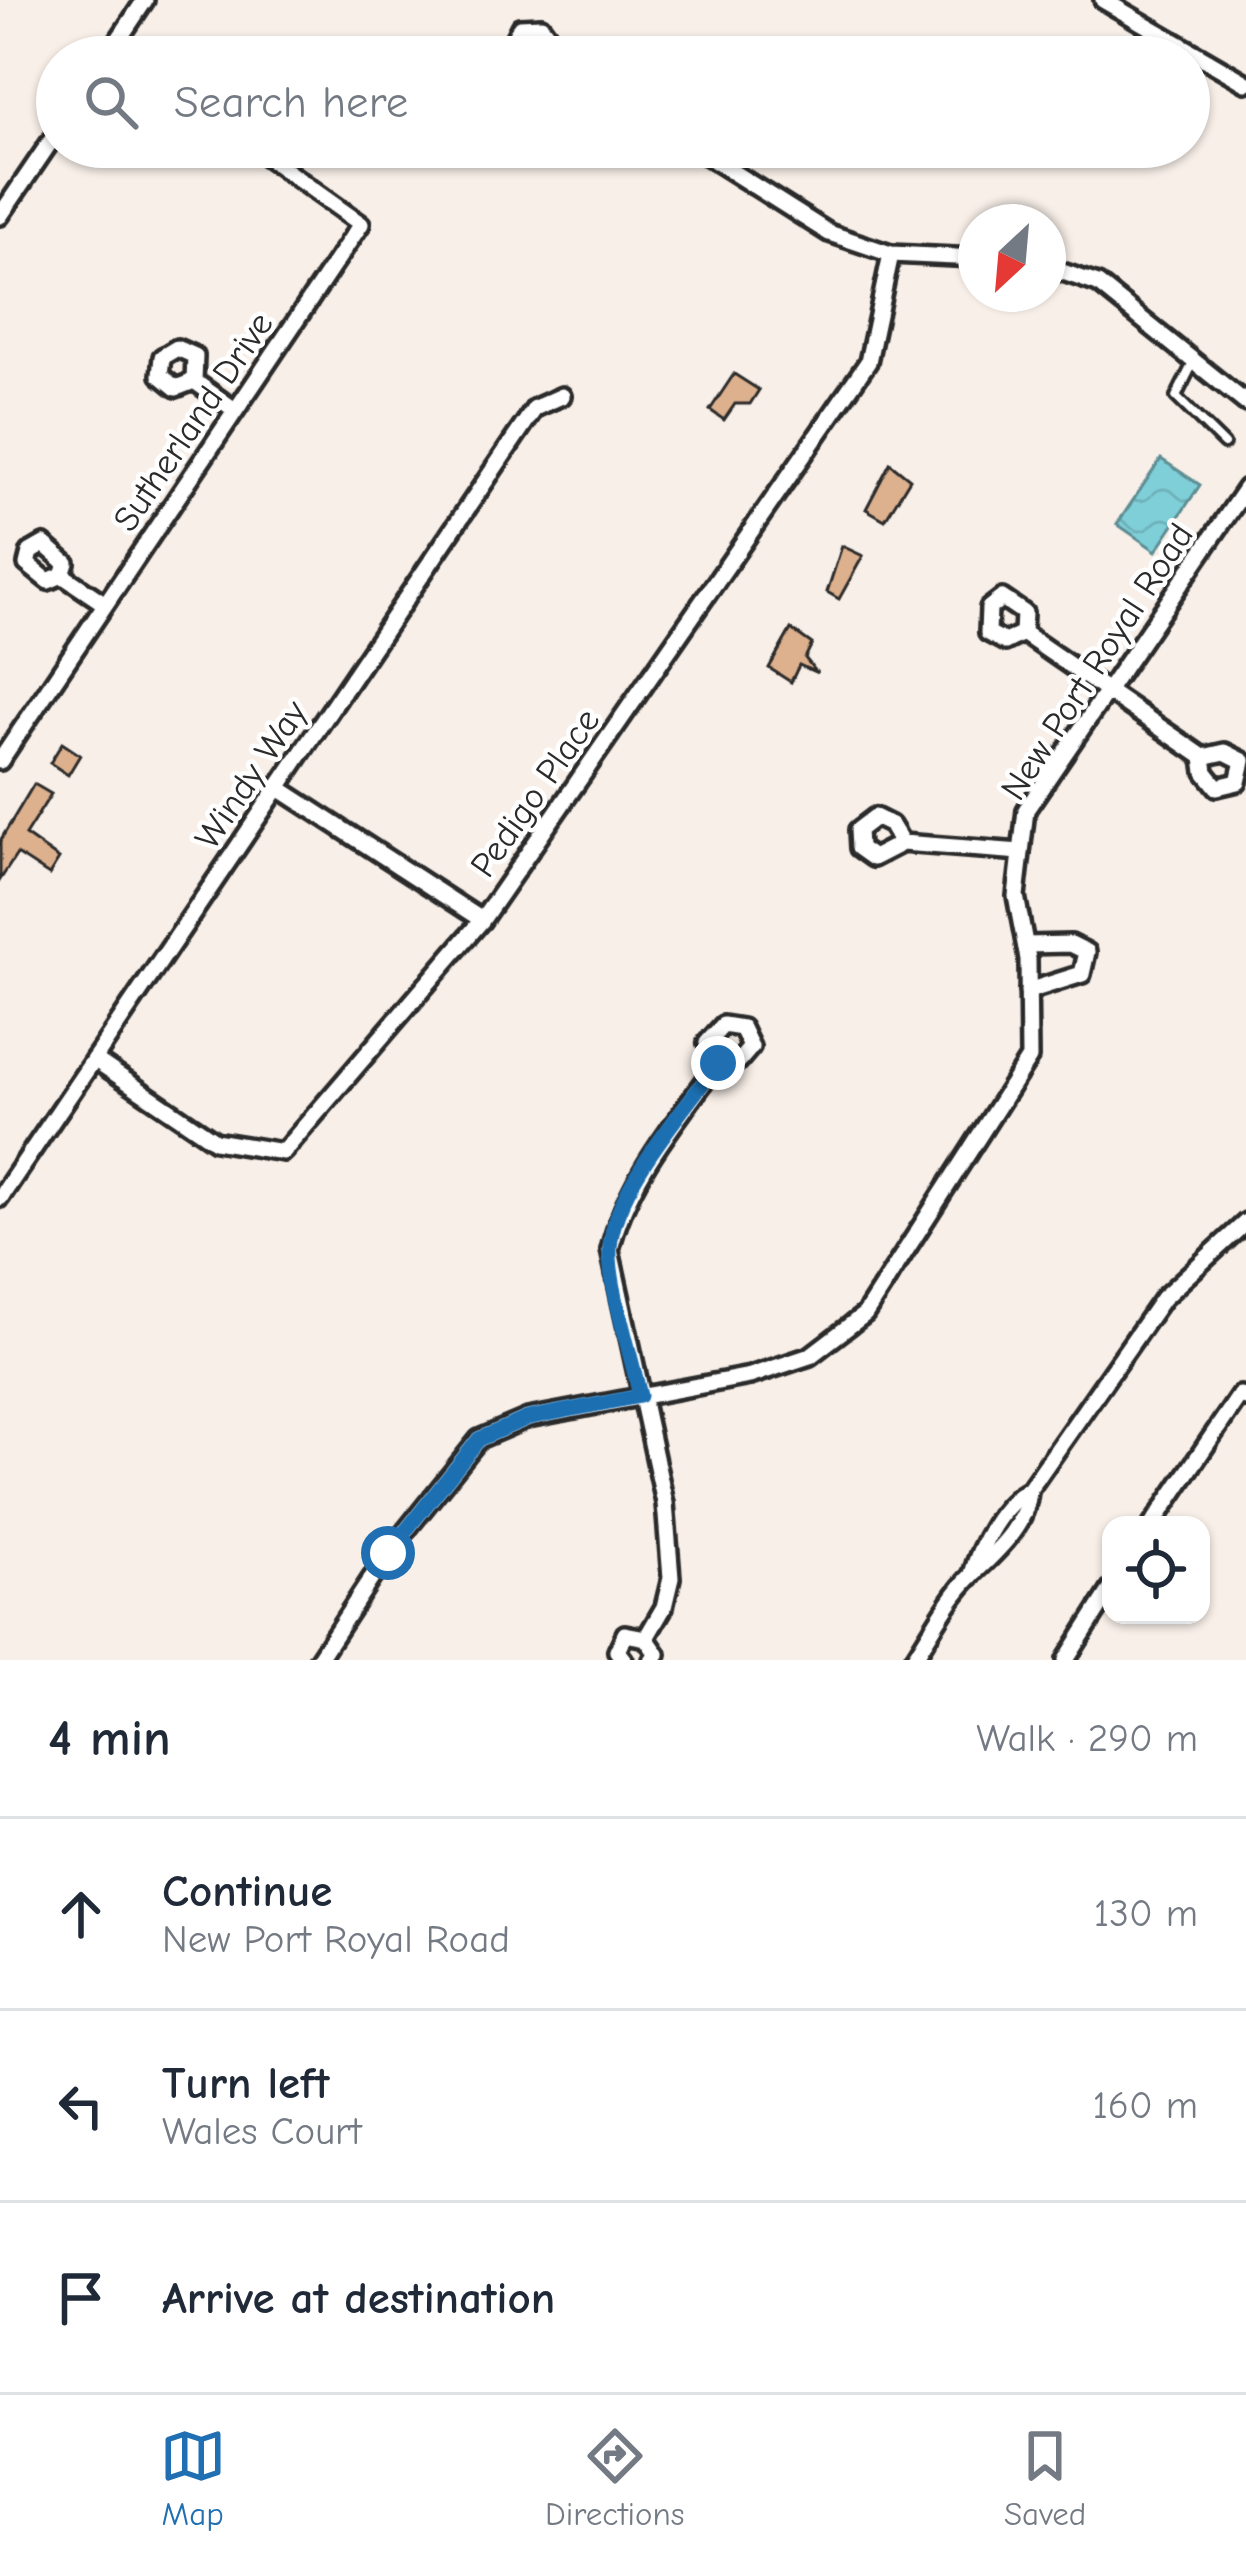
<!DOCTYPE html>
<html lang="en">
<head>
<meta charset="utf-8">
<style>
  :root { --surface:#fff; --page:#f6f6f7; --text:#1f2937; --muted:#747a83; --line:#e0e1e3; --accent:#1f6fb2 }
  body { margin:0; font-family:"Comic Neue",sans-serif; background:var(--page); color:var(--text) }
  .controls { position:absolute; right:36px; bottom:36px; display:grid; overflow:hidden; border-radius:24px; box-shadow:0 3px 9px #0004 }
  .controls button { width:108px; height:108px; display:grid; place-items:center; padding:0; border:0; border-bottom:3px solid var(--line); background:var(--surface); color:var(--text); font:60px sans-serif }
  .compass { position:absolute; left:958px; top:204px; width:108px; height:108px; border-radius:50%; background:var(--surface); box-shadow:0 3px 9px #0004; rotate:206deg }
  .stop { position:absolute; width:36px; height:36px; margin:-27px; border:9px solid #1f6fb2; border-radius:50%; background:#fff }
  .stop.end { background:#1f6fb2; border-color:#fff; box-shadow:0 3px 12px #0008 }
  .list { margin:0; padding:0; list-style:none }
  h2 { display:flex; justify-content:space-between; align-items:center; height:156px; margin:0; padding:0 48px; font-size:51px }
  h2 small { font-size:39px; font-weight:400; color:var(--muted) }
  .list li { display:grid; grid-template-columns:78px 1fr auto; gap:36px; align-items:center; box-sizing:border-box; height:192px; padding:0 48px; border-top:3px solid var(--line) }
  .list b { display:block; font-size:45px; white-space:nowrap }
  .list p { margin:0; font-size:39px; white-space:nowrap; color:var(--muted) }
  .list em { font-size:39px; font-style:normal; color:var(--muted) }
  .icon { flex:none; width:66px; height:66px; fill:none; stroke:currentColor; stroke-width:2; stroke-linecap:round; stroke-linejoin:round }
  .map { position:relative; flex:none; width:1246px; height:1660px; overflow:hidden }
  .search { position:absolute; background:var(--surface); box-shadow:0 3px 9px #0004; left:36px; right:36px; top:36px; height:132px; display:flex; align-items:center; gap:30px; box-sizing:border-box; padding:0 42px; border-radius:66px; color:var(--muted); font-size:45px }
  .sheet { height:732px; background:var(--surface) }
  nav { display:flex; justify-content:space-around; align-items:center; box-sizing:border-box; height:168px; border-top:3px solid var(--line); background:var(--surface); font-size:33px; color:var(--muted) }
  nav a { display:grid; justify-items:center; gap:6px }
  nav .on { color:var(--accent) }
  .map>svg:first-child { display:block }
</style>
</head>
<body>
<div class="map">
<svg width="1246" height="1660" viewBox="0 0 1246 1660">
  <defs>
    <pattern id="water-waves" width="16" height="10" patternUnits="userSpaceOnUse" patternTransform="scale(3)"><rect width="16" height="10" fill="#7fcfd9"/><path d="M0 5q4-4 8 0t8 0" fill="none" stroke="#6eb2ba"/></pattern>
  </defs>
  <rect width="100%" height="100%" fill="#f8efe8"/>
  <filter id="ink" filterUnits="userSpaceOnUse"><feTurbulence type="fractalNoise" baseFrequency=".00833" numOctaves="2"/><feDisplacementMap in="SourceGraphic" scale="24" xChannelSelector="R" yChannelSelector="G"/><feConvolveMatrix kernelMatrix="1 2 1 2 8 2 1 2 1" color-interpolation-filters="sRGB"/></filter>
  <g filter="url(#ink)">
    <polygon fill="url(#water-waves)" stroke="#5d8d93" stroke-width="3" points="1161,459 1200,485 1156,551 1117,524"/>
    <g fill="#deb18e" stroke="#2b2b2b" stroke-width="3">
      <polygon points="734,374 759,390 750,404 735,404 724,420 710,410"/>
      <polygon points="890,463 910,479 885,520 866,509"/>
      <polygon points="842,546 863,556 839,599 827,592"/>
      <polygon points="791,629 812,644 805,658 817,673 799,665 791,682 769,668"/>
      <polygon points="62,743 80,755 68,775 50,763"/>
      <polygon points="34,784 51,794 25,835 59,859 49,875 17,854 0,880 0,841"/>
    </g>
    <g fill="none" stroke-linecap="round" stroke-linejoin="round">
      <g stroke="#2b2b2b" stroke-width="16">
        <g id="lane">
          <polyline points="729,168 741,147"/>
          <polyline points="1194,361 1176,397 1224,444"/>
        </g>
      </g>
      <g stroke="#2b2b2b" stroke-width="24">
        <g id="street">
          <polyline points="1103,0 1246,83"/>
          <polyline points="107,57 145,0"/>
          <polyline points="520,57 510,47 520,27 541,26 554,44 552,57"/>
          <polyline points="693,147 829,233 891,254 976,258"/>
          <polyline points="0,216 57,132"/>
          <polyline points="1048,267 1098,284 1246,403"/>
          <polyline points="194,381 176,388 160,375 162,357 177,348 195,356 194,381 235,410"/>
          <polyline points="62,575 66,563 44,544 30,552 27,564 48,581 62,575 105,604"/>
          <polyline points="1023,633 1005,642 988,633 989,608 1002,598 1024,613 1023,633 1203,757 1205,772 1217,787 1238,782 1243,761 1225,752 1203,757"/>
          <polyline points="0,761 361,224 253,147"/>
          <polyline points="277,787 482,920"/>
          <polyline points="902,843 873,858 859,848 858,830 875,817 891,825 902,843 1021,852"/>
          <polyline points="1026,945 1071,944 1087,952 1082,974 1028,991"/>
          <polyline points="94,1059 215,1141 283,1152 482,920 868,362 891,254"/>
          <polyline points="0,1198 535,408 562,396"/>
          <polyline points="1152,1525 1240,1395 1246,1398"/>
          <path d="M 972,1574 C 980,1545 1002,1503 1029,1490 L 1163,1298 L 1246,1222"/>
          <path d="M 646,1638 L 664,1607 L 671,1578 L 665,1503 L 610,1250 C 627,1178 676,1122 718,1063 L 707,1043 L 723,1025 L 742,1028 L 751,1047 L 739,1061 L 718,1063"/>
          <polyline points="318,1660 388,1553 479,1439 528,1418 750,1376 810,1356 865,1314 1029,1058 1028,959 1016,896 1026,810 1246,488"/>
          <polyline points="624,1660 617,1651 625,1634 646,1638 657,1654 652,1660"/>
          <path d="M 913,1660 C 931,1633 949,1597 973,1574 C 997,1551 1027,1525 1029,1490"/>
          <polyline points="1066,1660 1111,1589"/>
        </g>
      </g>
      <use href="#lane" stroke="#fff" stroke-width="8"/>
      <use href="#street" stroke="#fff" stroke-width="15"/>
    </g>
  </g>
  <g fill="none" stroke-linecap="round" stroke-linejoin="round" filter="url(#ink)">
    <path stroke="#1f6fb2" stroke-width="15" d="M 388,1553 L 479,1439 L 528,1418 L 640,1396 C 632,1357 608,1284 610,1248 C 613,1189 684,1110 718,1063"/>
  </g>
  <g text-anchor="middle" stroke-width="9" stroke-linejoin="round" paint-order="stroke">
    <g font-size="36" fill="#2b2b2b" stroke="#fff">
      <text transform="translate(192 421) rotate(-56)" y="13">Sutherland Drive</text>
      <text transform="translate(1096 661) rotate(-57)" y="13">New Port Royal Road</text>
      <text transform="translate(250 774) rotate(-56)" y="13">Windy Way</text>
      <text transform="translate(534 792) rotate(-55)" y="13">Pedigo Place</text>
    </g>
  </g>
</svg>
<div class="controls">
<button><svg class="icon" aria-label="locate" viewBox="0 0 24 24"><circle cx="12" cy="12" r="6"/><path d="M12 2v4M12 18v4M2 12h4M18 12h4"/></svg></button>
</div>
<svg class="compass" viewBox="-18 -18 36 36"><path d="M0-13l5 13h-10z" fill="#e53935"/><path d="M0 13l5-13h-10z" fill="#747a83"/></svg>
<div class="stop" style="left:388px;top:1553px"></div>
<div class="stop end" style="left:718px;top:1063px"></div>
<div class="search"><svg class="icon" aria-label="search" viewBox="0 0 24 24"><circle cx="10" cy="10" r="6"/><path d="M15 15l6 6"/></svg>Search here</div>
</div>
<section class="sheet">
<h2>4 min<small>Walk · 290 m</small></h2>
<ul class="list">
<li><svg class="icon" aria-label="ahead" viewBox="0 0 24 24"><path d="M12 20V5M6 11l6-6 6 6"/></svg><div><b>Continue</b><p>New Port Royal Road</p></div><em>130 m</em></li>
<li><svg class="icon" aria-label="left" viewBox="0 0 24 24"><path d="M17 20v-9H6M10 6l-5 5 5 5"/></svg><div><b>Turn left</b><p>Wales Court</p></div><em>160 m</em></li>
<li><svg class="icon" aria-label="arrive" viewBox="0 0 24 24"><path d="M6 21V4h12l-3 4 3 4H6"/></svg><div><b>Arrive at destination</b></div></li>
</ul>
</section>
<nav>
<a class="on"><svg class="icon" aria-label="map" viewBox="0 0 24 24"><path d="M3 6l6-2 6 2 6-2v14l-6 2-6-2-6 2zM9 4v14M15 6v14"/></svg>Map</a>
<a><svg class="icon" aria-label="directions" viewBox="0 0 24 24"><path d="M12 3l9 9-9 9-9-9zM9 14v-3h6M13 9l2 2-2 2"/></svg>Directions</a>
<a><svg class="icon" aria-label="saved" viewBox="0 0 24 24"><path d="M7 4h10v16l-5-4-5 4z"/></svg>Saved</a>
</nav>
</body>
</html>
